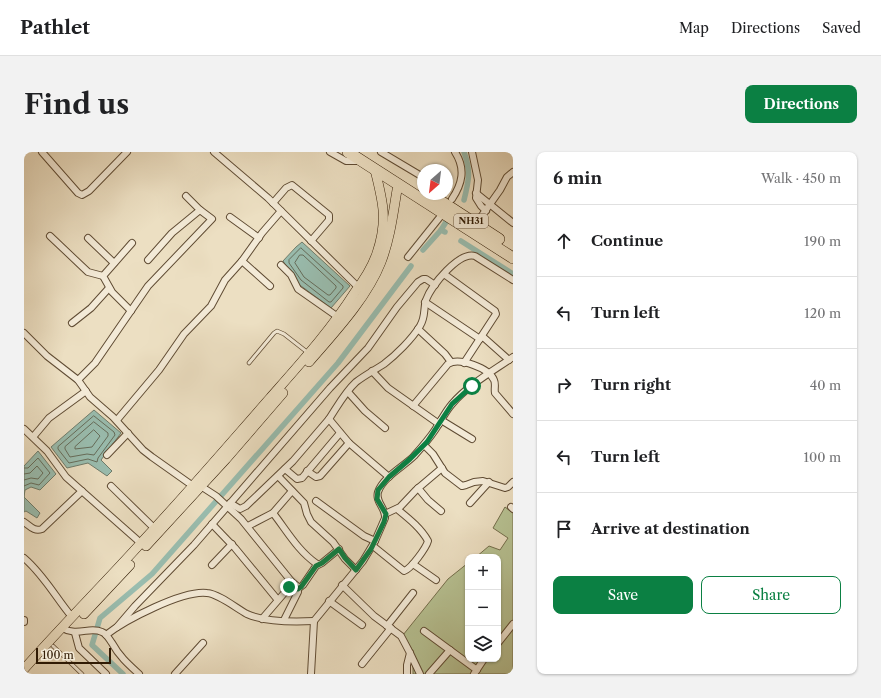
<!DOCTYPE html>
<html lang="en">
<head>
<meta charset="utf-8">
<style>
  :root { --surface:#fff; --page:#f2f2f2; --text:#202124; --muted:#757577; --line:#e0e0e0; --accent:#0b8043 }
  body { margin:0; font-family:"Libre Caslon Text",serif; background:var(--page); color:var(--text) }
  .controls { position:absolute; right:12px; bottom:12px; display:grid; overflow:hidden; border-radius:8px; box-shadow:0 1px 3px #0004 }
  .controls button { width:36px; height:36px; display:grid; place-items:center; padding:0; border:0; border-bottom:1px solid var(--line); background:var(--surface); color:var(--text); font:20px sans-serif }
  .compass { position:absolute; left:393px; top:12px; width:36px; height:36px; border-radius:50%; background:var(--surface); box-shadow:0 1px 3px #0004; rotate:208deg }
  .scale { position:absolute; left:12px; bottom:10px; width:75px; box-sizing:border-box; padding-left:4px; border:2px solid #311b04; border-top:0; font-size:11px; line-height:14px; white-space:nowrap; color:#311b04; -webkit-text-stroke:3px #f3ead7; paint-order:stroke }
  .stop { position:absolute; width:12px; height:12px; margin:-9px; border:3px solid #0b8043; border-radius:50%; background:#fff }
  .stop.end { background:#0b8043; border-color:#fff; box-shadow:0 1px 4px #0008 }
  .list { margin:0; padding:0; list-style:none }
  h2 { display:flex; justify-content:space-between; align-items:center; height:52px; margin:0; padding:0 16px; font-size:17px }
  h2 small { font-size:13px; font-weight:400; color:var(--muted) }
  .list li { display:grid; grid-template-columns:26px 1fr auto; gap:12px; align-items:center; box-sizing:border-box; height:72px; padding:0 16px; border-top:1px solid var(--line) }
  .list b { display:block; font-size:15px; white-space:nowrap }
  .list em { font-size:13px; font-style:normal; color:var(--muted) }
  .actions { display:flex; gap:8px; padding:12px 16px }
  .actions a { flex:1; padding:9px 0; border:1px solid var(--accent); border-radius:8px; text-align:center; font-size:14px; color:var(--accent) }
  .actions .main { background:var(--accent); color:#fff }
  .icon { flex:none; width:22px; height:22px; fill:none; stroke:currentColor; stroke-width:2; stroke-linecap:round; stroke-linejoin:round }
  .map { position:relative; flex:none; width:489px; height:522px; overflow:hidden; border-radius:8px }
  header { display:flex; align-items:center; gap:24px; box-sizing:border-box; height:56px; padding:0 20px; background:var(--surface); border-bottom:1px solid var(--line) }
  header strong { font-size:19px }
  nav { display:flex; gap:22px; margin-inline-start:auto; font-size:14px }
  .intro { display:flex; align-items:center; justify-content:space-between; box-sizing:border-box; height:96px; padding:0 24px }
  h1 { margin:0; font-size:28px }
  .button { padding:10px 18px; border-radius:8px; background:var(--accent); color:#fff; font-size:14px; font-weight:700 }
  main { display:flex; gap:24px; padding:0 24px }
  aside { flex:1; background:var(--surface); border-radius:8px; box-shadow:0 1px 3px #0004 }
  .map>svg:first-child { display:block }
</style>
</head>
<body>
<header>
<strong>Pathlet</strong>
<nav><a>Map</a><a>Directions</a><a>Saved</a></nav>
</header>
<div class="intro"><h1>Find us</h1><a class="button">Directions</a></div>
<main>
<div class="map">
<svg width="489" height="522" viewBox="0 0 489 522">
  <rect width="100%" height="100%" fill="#ecdfc2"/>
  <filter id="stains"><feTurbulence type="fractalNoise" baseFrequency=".005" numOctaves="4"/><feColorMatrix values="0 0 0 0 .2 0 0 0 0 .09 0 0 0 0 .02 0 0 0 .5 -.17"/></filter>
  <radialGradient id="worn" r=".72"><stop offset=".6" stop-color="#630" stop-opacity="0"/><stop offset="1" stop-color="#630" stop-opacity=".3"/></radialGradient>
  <polygon fill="#b7c293" stroke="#746e4c" points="481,355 489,361 489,522 389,522 389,499 379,483 424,427 444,411 444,507 474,507 474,405 452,405 465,394 476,398 484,386 469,376"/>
  <g fill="#99bdaf" stroke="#6f7c6b">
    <polygon points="278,90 326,134 307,156 273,131 259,109 272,95"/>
    <polygon points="70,258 97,281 77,308 88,319 83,324 64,311 43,316 27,295"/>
    <polygon points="14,299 32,322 16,338 7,335 1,338 0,345 16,361 13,366 2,359 0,360 0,314"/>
  </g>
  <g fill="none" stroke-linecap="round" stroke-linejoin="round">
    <g stroke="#656c5a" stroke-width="1">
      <polygon points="277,96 319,134 319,136 307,150 305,150 277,128 265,111 265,108"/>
      <polygon points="276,103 279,103 312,134 312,136 306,143 304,143 280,125 271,111"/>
      <polygon points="70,264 90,280 91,283 74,306 73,310 64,307 45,311 34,297 34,295"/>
      <polygon points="70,270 84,281 84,284 70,303 63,302 46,305 41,297 41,295"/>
      <polygon points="70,278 76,284 68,295 51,297 51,295"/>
      <polyline points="0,316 4,316 14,306 26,321 15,333 7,331 0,334"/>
      <polyline points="0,322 6,321 13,314 19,321 14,327 7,326 0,328"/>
    </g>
    <g stroke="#99bdaf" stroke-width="5.5">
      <path d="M 440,48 C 445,28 447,19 440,0"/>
      <polyline points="417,78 422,70"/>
      <polyline points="437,89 489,122"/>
      <polyline points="399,98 417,78 421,80"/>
      <polyline points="99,522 68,493 76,466 128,422 314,211 387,114"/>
    </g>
    <g stroke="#604c34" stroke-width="4.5">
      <g id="lane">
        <polyline points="225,211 250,181 253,179 260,182 283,200"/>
        <polyline points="29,494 58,522"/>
      </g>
    </g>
    <g stroke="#604c34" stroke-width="8">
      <g id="street">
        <polyline points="18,0 54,41 58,43 65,39 103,0"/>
        <polyline points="190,0 244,46 335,136"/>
        <polyline points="306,0 322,9 335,9"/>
        <polyline points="357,0 399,25"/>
        <polyline points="448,0 454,28 452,46 457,54 462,59"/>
        <polyline points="452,41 489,71"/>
        <path d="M 428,47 C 438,32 442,17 431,0"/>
        <polyline points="249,51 262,36 268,33 305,63 305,68 287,89"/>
        <polyline points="206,65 235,86"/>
        <polyline points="452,72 476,38 483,25 489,20"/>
        <polyline points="26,84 64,120 79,124"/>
        <polyline points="64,86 90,111"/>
        <polyline points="384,105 420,60"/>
        <polyline points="124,108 148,81 176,58 162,44"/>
        <polyline points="218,109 246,134"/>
        <polyline points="257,113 267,123 274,137 314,165"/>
        <polyline points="420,122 471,159 472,162 440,211"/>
        <polyline points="401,150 456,187"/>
        <polyline points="107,159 88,140 79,124 108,91"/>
        <polyline points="48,171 67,156 85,136"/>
        <polyline points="394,177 421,202 427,210"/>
        <polyline points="0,181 23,204 54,228 66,245 89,265 119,298 128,305 169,334"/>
        <polyline points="458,184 485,208"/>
        <polyline points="348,219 364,236 415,272"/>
        <polyline points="54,228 71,211 124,134 188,67 176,58"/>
        <polyline points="324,240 341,259 361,276"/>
        <path d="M 389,254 L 424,212 C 435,205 465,216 470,228 C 472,232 470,237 471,241 L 489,262"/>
        <path d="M 305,267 C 313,255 321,240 332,230 C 341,223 351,218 360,212 C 372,203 388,187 396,174 C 402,164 399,158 402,148 C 407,134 435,99 451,104 L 489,128"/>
        <polyline points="93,268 135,218 160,182 187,154 201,128 218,109 238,81 257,59"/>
        <polyline points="417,268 448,287"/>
        <polyline points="0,277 23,299 42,325 119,393"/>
        <polyline points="9,285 25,266 62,239"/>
        <polyline points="400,293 409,302 421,321 438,334 442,333 450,330 459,329 481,336 484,335 489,330"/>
        <polyline points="83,303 104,281"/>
        <polyline points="261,317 273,327 278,326 316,281"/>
        <polyline points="283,319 292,325 296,324 325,291"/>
        <polyline points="254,324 280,351 283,362 287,370 309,390 321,407 332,418"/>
        <polyline points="175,333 192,344 217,367 267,429 262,439 238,467"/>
        <polyline points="87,334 131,377"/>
        <polyline points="394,336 404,348 417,359"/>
        <polyline points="292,349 340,384 351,389"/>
        <polyline points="206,351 216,357 222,354 269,309 305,267 325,291 365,325"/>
        <polyline points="446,351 465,330"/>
        <polyline points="487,355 489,357"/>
        <path d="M 249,361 C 263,379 274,399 293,412"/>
        <polyline points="361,362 376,355 392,338 418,316"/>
        <path d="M 0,370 C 6,374 10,380 18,377 L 58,339"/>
        <polyline points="188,372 211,396 253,447"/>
        <polyline points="224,374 249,361 268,339"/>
        <path d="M 349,394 L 380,419 C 387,417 402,396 404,389 C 397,376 384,366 373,357"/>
        <path d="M 0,406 C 20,423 32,446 48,465"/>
        <polyline points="389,412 412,428"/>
        <polyline points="188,413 208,392"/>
        <polyline points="318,433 350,464 377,484 386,501 396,522"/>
        <polyline points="274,437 279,433 292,414 298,411 315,397"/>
        <polyline points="305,449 338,473"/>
        <polyline points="0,468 0,470"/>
        <polyline points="260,468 274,440 273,434 267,429"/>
        <polyline points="363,474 389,441"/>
        <polyline points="93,475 111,454 170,393 306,236 344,196 373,155 394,130 399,127 402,127 411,133"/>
        <path d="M 38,476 C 54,485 66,474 78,480 C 83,482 85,487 88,491 C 95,504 104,512 115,522"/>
        <polyline points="400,479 453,518"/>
        <polyline points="51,481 55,496 82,522"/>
        <path d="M 82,483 C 101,468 159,438 183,441 C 195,442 212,456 223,462 C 241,470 270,470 290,469"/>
        <polyline points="474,491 489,472"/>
        <polyline points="338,512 367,476"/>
        <polyline points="151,522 179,491"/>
        <path d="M 287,522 L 290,469 L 339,409 L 351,389 L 361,366 C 362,356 351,350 354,340 C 359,325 379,315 390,304 C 398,295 405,287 411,278 C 417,269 421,260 428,252 C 444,233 469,219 489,205"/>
        <polyline points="383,522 383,513 386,501"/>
        <polyline points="405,522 426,498"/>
        <polyline points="450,522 460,507"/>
      </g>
    </g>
    <g stroke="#311b04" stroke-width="10">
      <g id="primary">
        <path d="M 285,210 C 310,181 343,146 357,110 C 366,87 369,62 373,38 L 375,36 L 379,35"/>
        <polyline points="122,394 202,307 259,241"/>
        <polyline points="60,462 106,413"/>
        <path d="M 0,517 C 38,474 78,434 117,391 C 161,344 203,295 246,246 C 276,212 307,178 331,140 C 340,128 348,116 353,101 C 364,68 359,50 351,18"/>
      </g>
    </g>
    <g stroke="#311b04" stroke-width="12">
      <g id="highway">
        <polyline points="324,0 489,106"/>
        <polyline points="409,44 475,87"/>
      </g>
    </g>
    <use href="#lane" stroke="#f3ead7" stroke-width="3"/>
    <use href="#street" stroke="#f3ead7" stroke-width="6"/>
    <use href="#primary" stroke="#ecdfc2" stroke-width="9"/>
    <use href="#highway" stroke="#ecdfc2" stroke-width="11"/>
  </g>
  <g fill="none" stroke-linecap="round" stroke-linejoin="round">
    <polyline stroke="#0b8043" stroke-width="5" points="265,435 267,429 274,437 277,435 292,414 298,411 315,397 321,406 332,418 347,397 360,370 362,362 353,347 354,338 365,325 386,307 403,290 428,252 448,234"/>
  </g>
  <g text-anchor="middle" stroke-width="3" stroke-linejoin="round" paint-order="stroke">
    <rect fill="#f3ead7" stroke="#6b5943" stroke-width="1" x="430" y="62" width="34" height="14" rx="3"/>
    <g font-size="9" font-weight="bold" fill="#311b04">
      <text x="447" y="72">NH31</text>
    </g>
  </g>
  <rect width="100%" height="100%" filter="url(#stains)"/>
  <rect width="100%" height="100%" fill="url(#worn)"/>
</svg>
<div class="controls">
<button>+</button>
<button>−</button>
<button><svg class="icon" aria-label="layers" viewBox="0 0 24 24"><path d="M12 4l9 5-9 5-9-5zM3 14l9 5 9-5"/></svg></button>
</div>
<svg class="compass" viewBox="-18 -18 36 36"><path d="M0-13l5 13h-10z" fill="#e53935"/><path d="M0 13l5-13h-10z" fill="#757577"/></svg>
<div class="scale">100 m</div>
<div class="stop" style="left:448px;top:234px"></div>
<div class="stop end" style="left:265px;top:435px"></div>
</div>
<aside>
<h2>6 min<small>Walk · 450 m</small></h2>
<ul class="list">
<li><svg class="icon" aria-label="ahead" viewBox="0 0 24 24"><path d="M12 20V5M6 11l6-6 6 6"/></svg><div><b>Continue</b></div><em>190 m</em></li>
<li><svg class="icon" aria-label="left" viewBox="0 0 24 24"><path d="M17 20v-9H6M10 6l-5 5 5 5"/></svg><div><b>Turn left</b></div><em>120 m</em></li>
<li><svg class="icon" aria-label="right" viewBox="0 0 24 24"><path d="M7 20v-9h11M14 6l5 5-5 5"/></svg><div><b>Turn right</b></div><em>40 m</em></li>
<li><svg class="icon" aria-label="left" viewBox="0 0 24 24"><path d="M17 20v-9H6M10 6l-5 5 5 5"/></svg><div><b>Turn left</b></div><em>100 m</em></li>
<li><svg class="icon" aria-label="arrive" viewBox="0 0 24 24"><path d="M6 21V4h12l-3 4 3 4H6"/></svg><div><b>Arrive at destination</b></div></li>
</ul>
<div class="actions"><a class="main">Save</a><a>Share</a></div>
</aside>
</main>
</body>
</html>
